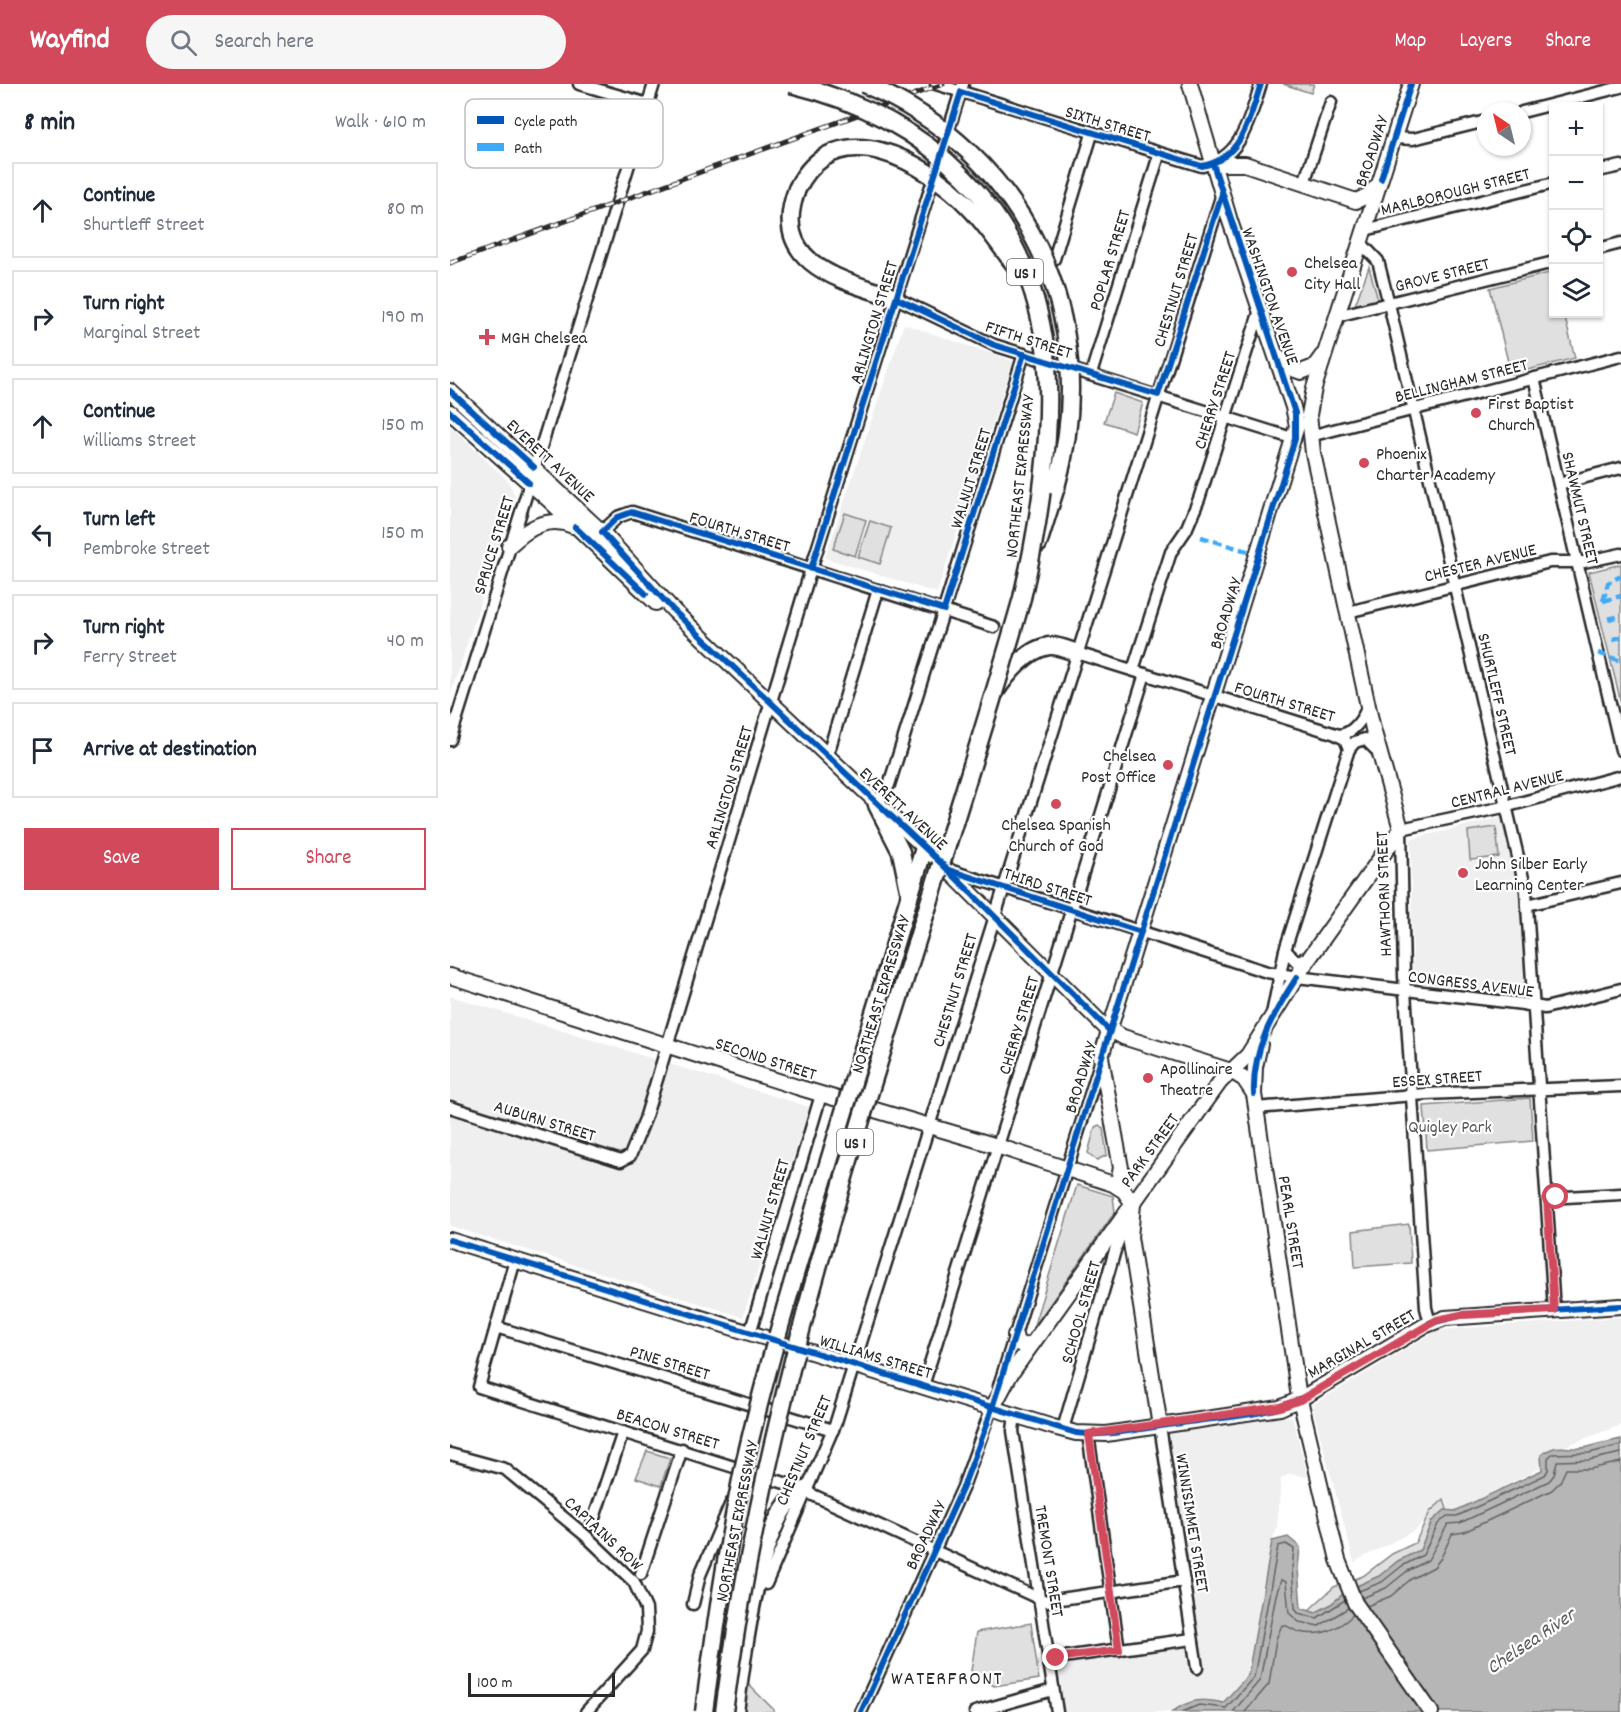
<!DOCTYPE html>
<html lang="en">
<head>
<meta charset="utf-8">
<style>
  :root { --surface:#fff; --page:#f6f6f7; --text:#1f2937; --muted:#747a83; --line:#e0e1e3; --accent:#d1495b }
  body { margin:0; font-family:Dekko,sans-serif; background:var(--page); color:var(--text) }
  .controls { position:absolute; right:18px; top:18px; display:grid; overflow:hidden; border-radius:0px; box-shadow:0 2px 4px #0004 }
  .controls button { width:54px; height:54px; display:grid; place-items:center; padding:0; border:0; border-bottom:2px solid var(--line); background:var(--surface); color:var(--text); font:30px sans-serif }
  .compass { position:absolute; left:1027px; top:18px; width:54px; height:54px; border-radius:50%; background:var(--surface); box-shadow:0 2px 4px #0004; rotate:325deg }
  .scale { position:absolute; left:18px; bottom:15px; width:147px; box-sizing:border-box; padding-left:6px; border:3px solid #2b2b2b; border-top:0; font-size:16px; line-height:21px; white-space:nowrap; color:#2b2b2b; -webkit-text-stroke:4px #fff; paint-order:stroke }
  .stop { position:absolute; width:18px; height:18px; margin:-14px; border:4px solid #d1495b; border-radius:50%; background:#fff }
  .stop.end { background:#d1495b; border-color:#fff; box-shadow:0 2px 6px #0008 }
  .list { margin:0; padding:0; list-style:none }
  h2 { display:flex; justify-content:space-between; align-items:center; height:78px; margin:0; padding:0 24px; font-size:26px }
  h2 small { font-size:20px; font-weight:400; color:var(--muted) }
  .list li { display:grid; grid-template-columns:39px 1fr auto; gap:18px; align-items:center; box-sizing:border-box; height:96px; margin:0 12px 12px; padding:0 12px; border:2px solid var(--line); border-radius:0px }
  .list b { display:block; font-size:22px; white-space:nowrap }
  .list p { margin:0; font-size:20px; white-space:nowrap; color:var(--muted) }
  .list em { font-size:20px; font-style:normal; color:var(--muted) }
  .actions { display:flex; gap:12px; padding:18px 24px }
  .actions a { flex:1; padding:14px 0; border:2px solid var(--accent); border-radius:0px; text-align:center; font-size:21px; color:var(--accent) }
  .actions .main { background:var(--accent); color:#fff }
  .icon { flex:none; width:33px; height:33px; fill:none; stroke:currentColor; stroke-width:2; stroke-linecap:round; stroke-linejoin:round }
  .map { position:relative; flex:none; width:1171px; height:1628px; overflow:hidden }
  header { display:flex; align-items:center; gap:36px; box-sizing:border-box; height:84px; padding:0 30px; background:var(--accent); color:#fff }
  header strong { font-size:28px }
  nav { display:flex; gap:33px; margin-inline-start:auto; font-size:21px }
  .search { width:420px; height:54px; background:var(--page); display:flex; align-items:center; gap:15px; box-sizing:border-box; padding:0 21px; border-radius:33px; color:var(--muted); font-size:22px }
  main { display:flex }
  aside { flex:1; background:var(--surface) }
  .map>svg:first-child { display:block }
</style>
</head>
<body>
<header>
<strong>Wayfind</strong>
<div class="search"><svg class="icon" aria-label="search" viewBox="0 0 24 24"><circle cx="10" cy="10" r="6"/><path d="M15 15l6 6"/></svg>Search here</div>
<nav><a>Map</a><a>Layers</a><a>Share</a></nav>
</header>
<main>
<aside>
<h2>8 min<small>Walk · 610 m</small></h2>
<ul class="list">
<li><svg class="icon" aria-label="ahead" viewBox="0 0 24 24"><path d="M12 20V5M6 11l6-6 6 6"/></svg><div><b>Continue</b><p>Shurtleff Street</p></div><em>80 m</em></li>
<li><svg class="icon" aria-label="right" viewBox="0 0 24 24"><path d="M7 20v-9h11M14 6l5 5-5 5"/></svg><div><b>Turn right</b><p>Marginal Street</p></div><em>190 m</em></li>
<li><svg class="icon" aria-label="ahead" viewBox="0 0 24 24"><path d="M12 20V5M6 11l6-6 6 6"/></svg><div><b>Continue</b><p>Williams Street</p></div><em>150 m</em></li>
<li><svg class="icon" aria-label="left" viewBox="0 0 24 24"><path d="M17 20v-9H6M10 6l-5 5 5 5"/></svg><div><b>Turn left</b><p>Pembroke Street</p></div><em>150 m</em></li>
<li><svg class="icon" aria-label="right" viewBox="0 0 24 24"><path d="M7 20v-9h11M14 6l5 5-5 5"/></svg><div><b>Turn right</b><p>Ferry Street</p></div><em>40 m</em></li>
<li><svg class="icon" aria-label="arrive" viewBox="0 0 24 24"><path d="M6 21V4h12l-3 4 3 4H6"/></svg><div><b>Arrive at destination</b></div></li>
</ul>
<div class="actions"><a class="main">Save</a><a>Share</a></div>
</aside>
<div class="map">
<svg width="1171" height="1628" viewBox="0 0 1171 1628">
  <rect width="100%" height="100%" fill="#fff"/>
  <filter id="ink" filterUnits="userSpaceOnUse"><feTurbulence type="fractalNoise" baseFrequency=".0167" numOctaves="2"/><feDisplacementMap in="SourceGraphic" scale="12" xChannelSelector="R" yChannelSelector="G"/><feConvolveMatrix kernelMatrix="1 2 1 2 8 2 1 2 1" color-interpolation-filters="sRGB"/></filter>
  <g filter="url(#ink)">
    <g fill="#efefef">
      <polygon points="454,240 563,277 487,509 375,474"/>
      <polygon points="0,342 58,397 65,412 0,612"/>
      <polygon points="1052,733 1073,823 1075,912 963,899 961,755"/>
      <polygon points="0,912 359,1023 293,1233 0,1142"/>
      <polygon points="1171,1233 1171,1341 1091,1371 1092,1383 1000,1429 996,1416 965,1446 904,1478 862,1321 988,1246"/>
      <polygon points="842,1332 858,1393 840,1390 831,1394 827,1443 821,1462 818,1492 798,1591 773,1619 757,1615 744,1616 735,1619 722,1628 615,1628 608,1578 749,1558 719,1346"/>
    </g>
    <g fill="#e0e0e0" stroke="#868686" stroke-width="1.5">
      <polygon points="833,0 864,0 861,9"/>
      <polygon points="919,183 928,216 905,221"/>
      <polygon points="1103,188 1104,230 1114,230 1125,274 1061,290 1040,204"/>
      <polygon points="664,309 693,319 684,348 654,338"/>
      <polygon points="395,429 416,436 405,472 383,465"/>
      <polygon points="420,437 441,444 430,480 408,473"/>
      <polygon points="1171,480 1171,619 1139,488"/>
      <polygon points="1046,743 1049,773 1020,776 1018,747"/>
      <polygon points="1080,1014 1083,1057 977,1066 974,1022"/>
      <polygon points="649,1041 653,1044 657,1071 647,1076 638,1069 645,1043"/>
      <polygon points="627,1101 663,1112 665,1128 583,1244"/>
      <polygon points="959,1140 961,1179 905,1183 903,1147"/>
      <polygon points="197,1367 220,1374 211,1402 186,1394"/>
      <polygon points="994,1415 997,1425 982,1437 970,1466 948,1477 930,1492 898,1506 880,1521 865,1529 859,1526 884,1503 913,1492 942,1470 965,1459 980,1428"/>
      <polygon points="581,1539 589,1595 544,1602 521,1587 527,1548"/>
      <polygon points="295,1597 324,1626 323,1628 292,1628"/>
    </g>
    <path fill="#b6b6b6" stroke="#7e7e7e" stroke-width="1.5" d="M 1171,1355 L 1171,1628 L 722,1628 C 740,1615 752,1614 773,1619 L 798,1591 L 822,1457 L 838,1453 L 850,1463 L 848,1485 L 851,1524 L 865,1529 L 880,1521 L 898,1506 L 929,1492 L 948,1477 L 970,1466 L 982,1437 L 995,1426 L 1005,1427 L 1092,1386 L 1091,1371 C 1110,1356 1120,1368 1138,1363 C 1148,1359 1160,1358 1171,1355 Z"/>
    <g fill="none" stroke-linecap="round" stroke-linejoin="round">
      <g stroke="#636363" stroke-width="1.5">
        <polyline points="909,1507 932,1498 952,1482 973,1471 988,1440 997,1432 1007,1432 1095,1391 1098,1386 1098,1374 1102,1370 1139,1369 1171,1361"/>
        <polyline points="912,1514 936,1504 956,1488 978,1476 998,1440 1010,1439 1099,1397 1104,1391 1107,1377 1139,1376 1171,1369"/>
        <polyline points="917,1522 941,1512 961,1495 984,1483 991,1474 1002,1450 1014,1448 1102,1406 1110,1398 1116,1385 1140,1385 1171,1378"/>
        <polyline points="732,1628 749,1621 776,1624 804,1593 828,1462 836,1460 844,1465 842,1485 845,1524 848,1529 867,1534 895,1516"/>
        <polyline points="783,1628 810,1596 826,1511 831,1496 836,1498 839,1529 849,1538 869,1542 898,1524"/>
        <path d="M 795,1628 L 819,1600 L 826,1555 L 832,1541 C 838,1541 842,1546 849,1548 C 871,1553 887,1546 903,1531"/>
      </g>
      <g stroke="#2b2b2b" stroke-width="15">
        <g id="minor">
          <polyline points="129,0 198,20"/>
          <path d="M 486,0 L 752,82 C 792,75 800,33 811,0"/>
          <polyline points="1072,28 1171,3"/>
          <polyline points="944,54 963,55 1036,37"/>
          <polyline points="1148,87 1171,82"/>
          <polyline points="854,99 881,18"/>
          <polyline points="915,146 1104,99"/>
          <polyline points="911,159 928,177 939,220 1076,807 1104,1226"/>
          <polyline points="1148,165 1171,159"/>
          <polyline points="604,175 642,50"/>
          <polyline points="446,214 544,261 845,355"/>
          <polyline points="887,232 1104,178"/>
          <polyline points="641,290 709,71"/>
          <polyline points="1084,294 1171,666"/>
          <polyline points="860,352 1171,272"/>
          <polyline points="1109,400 1171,384"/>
          <polyline points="148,451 168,433 182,428 544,543"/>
          <polyline points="898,528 1100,478 1134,478 1171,470"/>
          <path d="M 627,569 L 889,651 C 903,650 914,634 918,621"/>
          <polyline points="683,586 721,468 736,446 749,415 810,226"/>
          <polyline points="0,656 204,0"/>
          <polyline points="899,665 905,658 915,655 928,668"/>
          <polyline points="377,673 428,506"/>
          <polyline points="427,721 439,701 574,270"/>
          <polyline points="499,786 817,888 847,893 1073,920 1095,924 1171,905"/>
          <polyline points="1077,821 1171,799"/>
          <polyline points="835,866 846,877 860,873"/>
          <polyline points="822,930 835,866 899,665 895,655 887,651"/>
          <polyline points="0,1023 171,1077 180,1072 195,1035 361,485 513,0"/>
          <polyline points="806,1024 976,1010 1171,1002"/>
          <polyline points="1097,1114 1171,1110"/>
          <polyline points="65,1176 29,1303 341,1401 590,1515 597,1517 734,1497"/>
          <polyline points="980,1239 976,1224 954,892 951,745 1058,722 1171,692"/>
          <polyline points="46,1243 383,1346"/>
          <polyline points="300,1249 371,1011"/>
          <polyline points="473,1302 695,590"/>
          <polyline points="549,1302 651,976"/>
          <polyline points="565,1330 563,1347 607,1628"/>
          <polyline points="710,1342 747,1584"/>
          <polyline points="613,1345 666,1163 677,1135"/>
          <polyline points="638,1350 669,1566"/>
          <polyline points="0,1370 55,1385 136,1452 184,1498 196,1525 197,1547 192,1566 136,1628"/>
          <polyline points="142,1440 173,1348"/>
          <polyline points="191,1490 232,1365"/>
          <polyline points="316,1500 386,1338 772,110"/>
          <polyline points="243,1520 250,1491 281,1419"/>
          <polyline points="599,1575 742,1555"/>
          <polyline points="268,1581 307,1389"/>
          <polyline points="411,1628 513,1403 544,1317"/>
          <polyline points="525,1628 603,1606"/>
        </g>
      </g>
      <g stroke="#2b2b2b" stroke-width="18">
        <g id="major">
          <polyline points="763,80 795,80 906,117 919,111 927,102"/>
          <polyline points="828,273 837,283 851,288 864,283 872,272"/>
          <polyline points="0,307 152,448 224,527 493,781 655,943 673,953 781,987 794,995 804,1010"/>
          <polyline points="0,328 100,417 206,519"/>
          <path d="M 59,462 C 78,444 98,431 123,442"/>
          <polyline points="0,892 347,1003 547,1062 663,1100 674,1107 683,1120 680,1153 710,1342"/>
          <polyline points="810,960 805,983 804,1010 848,1307 888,1476 905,1519 981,1628"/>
          <polyline points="667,1102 671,1084 651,973 847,342 843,323 780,137 740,0"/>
          <polyline points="0,1156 603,1343 626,1349 656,1350 830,1324 850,1315 974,1242 995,1234 1171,1222"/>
          <polyline points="565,1251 567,1259 576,1262 583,1259"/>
          <polyline points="543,1323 560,1291 770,998 798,971 853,883 951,745 923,645 863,369 859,331 864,304 961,0"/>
        </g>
      </g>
      <g stroke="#2b2b2b" stroke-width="21">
        <g id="highway">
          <path d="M 347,105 C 318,181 394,197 446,214"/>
          <polyline points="588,460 606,403"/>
          <path d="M 545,608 C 556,591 577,565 599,562 C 608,561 618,566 627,569"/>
          <polyline points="427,721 451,768 459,806"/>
          <polyline points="403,998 474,764"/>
          <path d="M 285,1628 C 291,1584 308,1420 355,1406"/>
        </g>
      </g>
      <use href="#minor" stroke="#fff" stroke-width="10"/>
      <use href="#major" stroke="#fff" stroke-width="14"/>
      <use href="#highway" stroke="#fff" stroke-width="16"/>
      <g stroke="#2b2b2b" stroke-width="5">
        <polyline id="rail" points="0,179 493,0"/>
      </g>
      <use href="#rail" stroke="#fff" stroke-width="3" stroke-dasharray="9" stroke-linecap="butt"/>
      <g stroke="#2b2b2b" stroke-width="21" stroke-linecap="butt">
        <g id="highway-bridge">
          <path d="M 414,0 C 576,68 654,235 606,403"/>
          <path d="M 347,105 C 386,26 476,78 519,123 C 537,141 550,162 565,181"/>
          <path d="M 254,1628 C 265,1544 277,1460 295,1377 C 325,1249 365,1124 403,998"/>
          <path d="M 274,1628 C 323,1245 467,884 572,514 C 589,442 604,345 596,271 C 580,126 478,33 341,0"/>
        </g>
      </g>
      <use href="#highway-bridge" stroke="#fff" stroke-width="16"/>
      <g stroke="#3fa9f5" stroke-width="4.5" stroke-dasharray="9 4.5" stroke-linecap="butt">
        <polyline points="751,453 800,468"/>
        <polyline points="1153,517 1158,499 1171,492"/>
        <polyline points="1153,517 1171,512"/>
        <polyline points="1158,535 1171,532"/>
        <polyline points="1163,555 1171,553"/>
        <polyline points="1148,569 1171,577"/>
      </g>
      <g stroke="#fff" stroke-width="10">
        <g id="cycleway">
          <polyline points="931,95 961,0"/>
          <polyline points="446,214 544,261 708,311 772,110"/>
          <polyline points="574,270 494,526 182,428 168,433 152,448 224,527 493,781 660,947"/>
          <polyline points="0,307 84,383"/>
          <polyline points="0,328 79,399"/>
          <polyline points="125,443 196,510"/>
          <path d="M 361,485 L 511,8 L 752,82 C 792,75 800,33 811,0"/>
          <polyline points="499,786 691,848"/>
          <path d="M 804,1010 C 802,965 823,930 847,893"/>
          <path d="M 0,1156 L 626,1349 C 661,1353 697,1343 732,1339 C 770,1333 815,1333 850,1315"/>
          <polyline points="980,1239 1011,1231 1171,1222"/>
          <polyline points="411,1628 513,1403 537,1340 845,355 845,329 763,80"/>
        </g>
      </g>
      <use href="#cycleway" stroke="#0057b8" stroke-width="6"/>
    </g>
  </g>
  <g fill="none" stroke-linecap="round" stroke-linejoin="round" filter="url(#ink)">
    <polyline stroke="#d1495b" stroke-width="8" points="606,1574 669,1566 639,1350 830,1323 850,1316 987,1236 1011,1231 1104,1226 1097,1114 1106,1113"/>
  </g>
  <g fill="#d1495b" stroke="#fff" stroke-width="2">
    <circle cx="842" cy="188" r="6"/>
    <path d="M34 244h6v6h6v6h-6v6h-6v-6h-6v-6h6z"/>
    <circle cx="1026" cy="329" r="6"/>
    <circle cx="914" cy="379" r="6"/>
    <circle cx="718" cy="681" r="6"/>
    <circle cx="606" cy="720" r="6"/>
    <circle cx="1013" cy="789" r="6"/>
    <circle cx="698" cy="994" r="6"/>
  </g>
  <g text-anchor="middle" stroke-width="4.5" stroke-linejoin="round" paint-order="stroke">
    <g fill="#fff" stroke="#6b6b6b" stroke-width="1.5">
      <rect x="557" y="175" width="36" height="26" rx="4.5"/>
      <rect x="387" y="1045" width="36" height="26" rx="4.5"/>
    </g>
    <g font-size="16" font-weight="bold" fill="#2b2b2b">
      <text x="575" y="194">US 1</text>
      <text x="405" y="1064">US 1</text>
    </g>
    <g font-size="18" fill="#2b2b2b" stroke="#fff">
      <text transform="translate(658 39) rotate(17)" y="6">SIXTH STREET</text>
      <text transform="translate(921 67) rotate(-72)" y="6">BROADWAY</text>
      <text transform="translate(1005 107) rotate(-14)" y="6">MARLBOROUGH STREET</text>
      <text transform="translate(659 176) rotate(-73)" y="6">POPLAR STREET</text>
      <text transform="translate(992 190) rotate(-14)" y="6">GROVE STREET</text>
      <text transform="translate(725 206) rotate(-73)" y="6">CHESTNUT STREET</text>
      <text transform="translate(821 212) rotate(71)" y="6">WASHINGTON AVENUE</text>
      <text transform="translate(423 238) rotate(-73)" y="6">ARLINGTON STREET</text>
      <text transform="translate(579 255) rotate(18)" y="6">FIFTH STREET</text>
      <text transform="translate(1011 296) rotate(-14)" y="6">BELLINGHAM STREET</text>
      <text transform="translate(764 316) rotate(-72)" y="6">CHERRY STREET</text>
      <text transform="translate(101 376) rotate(43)" y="6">EVERETT AVENUE</text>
      <text transform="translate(569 392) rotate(-84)" y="6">NORTHEAST EXPRESSWAY</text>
      <text transform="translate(520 394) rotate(-73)" y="6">WALNUT STREET</text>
      <text transform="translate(1131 424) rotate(77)" y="6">SHAWMUT STREET</text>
      <text transform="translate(290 447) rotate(17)" y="6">FOURTH STREET</text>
      <text transform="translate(43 461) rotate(-73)" y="6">SPRUCE STREET</text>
      <text transform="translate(1030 478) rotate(-14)" y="6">CHESTER AVENUE</text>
      <text transform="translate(775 529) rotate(-73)" y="6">BROADWAY</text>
      <text transform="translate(1048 610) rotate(77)" y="6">SHURTLEFF STREET</text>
      <text transform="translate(835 617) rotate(17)" y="6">FOURTH STREET</text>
      <text transform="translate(278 703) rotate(-73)" y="6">ARLINGTON STREET</text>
      <text transform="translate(1057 704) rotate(-14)" y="6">CENTRAL AVENUE</text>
      <text transform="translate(454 724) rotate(43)" y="6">EVERETT AVENUE</text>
      <text transform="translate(598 802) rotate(18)" y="6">THIRD STREET</text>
      <text transform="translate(933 810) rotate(-92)" y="6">HAWTHORN STREET</text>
      <text transform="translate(1021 899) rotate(7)" y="6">CONGRESS AVENUE</text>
      <text transform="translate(504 906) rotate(-73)" y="6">CHESTNUT STREET</text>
      <text transform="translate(430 910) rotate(-73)" y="6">NORTHEAST EXPRESSWAY</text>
      <text transform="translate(568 941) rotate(-73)" y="6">CHERRY STREET</text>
      <text transform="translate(316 974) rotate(18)" y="6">SECOND STREET</text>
      <text transform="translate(630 993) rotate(-73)" y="6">BROADWAY</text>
      <text transform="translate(987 994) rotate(-4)" y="6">ESSEX STREET</text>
      <text transform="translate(95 1036) rotate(17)" y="6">AUBURN STREET</text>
      <text transform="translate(699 1066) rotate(-54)" y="6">PARK STREET</text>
      <text transform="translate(319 1125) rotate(-74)" y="6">WALNUT STREET</text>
      <text transform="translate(842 1138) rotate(81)" y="6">PEARL STREET</text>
      <text transform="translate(630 1228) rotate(-74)" y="6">SCHOOL STREET</text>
      <text transform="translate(911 1259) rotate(-30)" y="6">MARGINAL STREET</text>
      <text transform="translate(426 1272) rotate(17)" y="6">WILLIAMS STREET</text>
      <text transform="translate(220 1278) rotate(17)" y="6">PINE STREET</text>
      <text transform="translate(218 1344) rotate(17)" y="6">BEACON STREET</text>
      <text transform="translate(353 1366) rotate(-67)" y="6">CHESTNUT STREET</text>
      <text transform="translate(286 1437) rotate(-79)" y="6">NORTHEAST EXPRESSWAY</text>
      <text transform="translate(743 1439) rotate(81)" y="6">WINNISIMMET STREET</text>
      <text transform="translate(154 1449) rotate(43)" y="6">CAPTAINS ROW</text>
      <text transform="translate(475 1451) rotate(-65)" y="6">BROADWAY</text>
      <text transform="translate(600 1477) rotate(81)" y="6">TREMONT STREET</text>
    </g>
    <g font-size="18" fill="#2b2b2b" stroke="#fff" text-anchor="start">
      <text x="854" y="184">Chelsea<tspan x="854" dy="21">City Hall</tspan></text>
      <text x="51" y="259">MGH Chelsea</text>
      <text x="1038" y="325">First Baptist<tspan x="1038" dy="21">Church</tspan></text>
      <text x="926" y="375">Phoenix<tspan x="926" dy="21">Charter Academy</tspan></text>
      <text x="706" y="677" text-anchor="end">Chelsea<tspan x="706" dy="21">Post Office</tspan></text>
      <text x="606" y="746" text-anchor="middle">Chelsea Spanish<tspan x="606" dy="21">Church of God</tspan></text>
      <text x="1025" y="785">John Silber Early<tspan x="1025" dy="21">Learning Center</tspan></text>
      <text x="710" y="990">Apollinaire<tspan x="710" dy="21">Theatre</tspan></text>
    </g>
    <g font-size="18" fill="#585858" stroke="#fff">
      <text x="1000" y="1048">Quigley Park</text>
    </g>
    <g font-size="20" font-style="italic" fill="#5c5c5c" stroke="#fff">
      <text transform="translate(1080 1556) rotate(-34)" y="7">Chelsea River</text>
    </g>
    <g font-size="20" letter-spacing="1.5" fill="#2b2b2b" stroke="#fff">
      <text x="497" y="1600">WATERFRONT</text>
    </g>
  </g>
  <rect x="15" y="15" width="198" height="69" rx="9" fill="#fff" stroke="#bfbfbf" stroke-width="1.5"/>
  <rect x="27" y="32" width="27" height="8" fill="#0057b8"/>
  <rect x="27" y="59" width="27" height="8" fill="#3fa9f5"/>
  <g font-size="16" fill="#2b2b2b">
    <text x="64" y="42">Cycle path</text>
    <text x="64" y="69">Path</text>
  </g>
</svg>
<div class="controls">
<button>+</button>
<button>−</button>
<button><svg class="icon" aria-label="locate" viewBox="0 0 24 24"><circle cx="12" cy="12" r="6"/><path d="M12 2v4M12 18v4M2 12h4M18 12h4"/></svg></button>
<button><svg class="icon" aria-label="layers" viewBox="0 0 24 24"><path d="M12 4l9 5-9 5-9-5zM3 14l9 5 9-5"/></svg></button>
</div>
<svg class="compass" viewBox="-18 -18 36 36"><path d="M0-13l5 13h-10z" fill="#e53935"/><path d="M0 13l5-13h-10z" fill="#747a83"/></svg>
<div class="scale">100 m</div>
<div class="stop" style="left:1106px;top:1113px"></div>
<div class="stop end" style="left:606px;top:1574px"></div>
</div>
</main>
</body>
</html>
